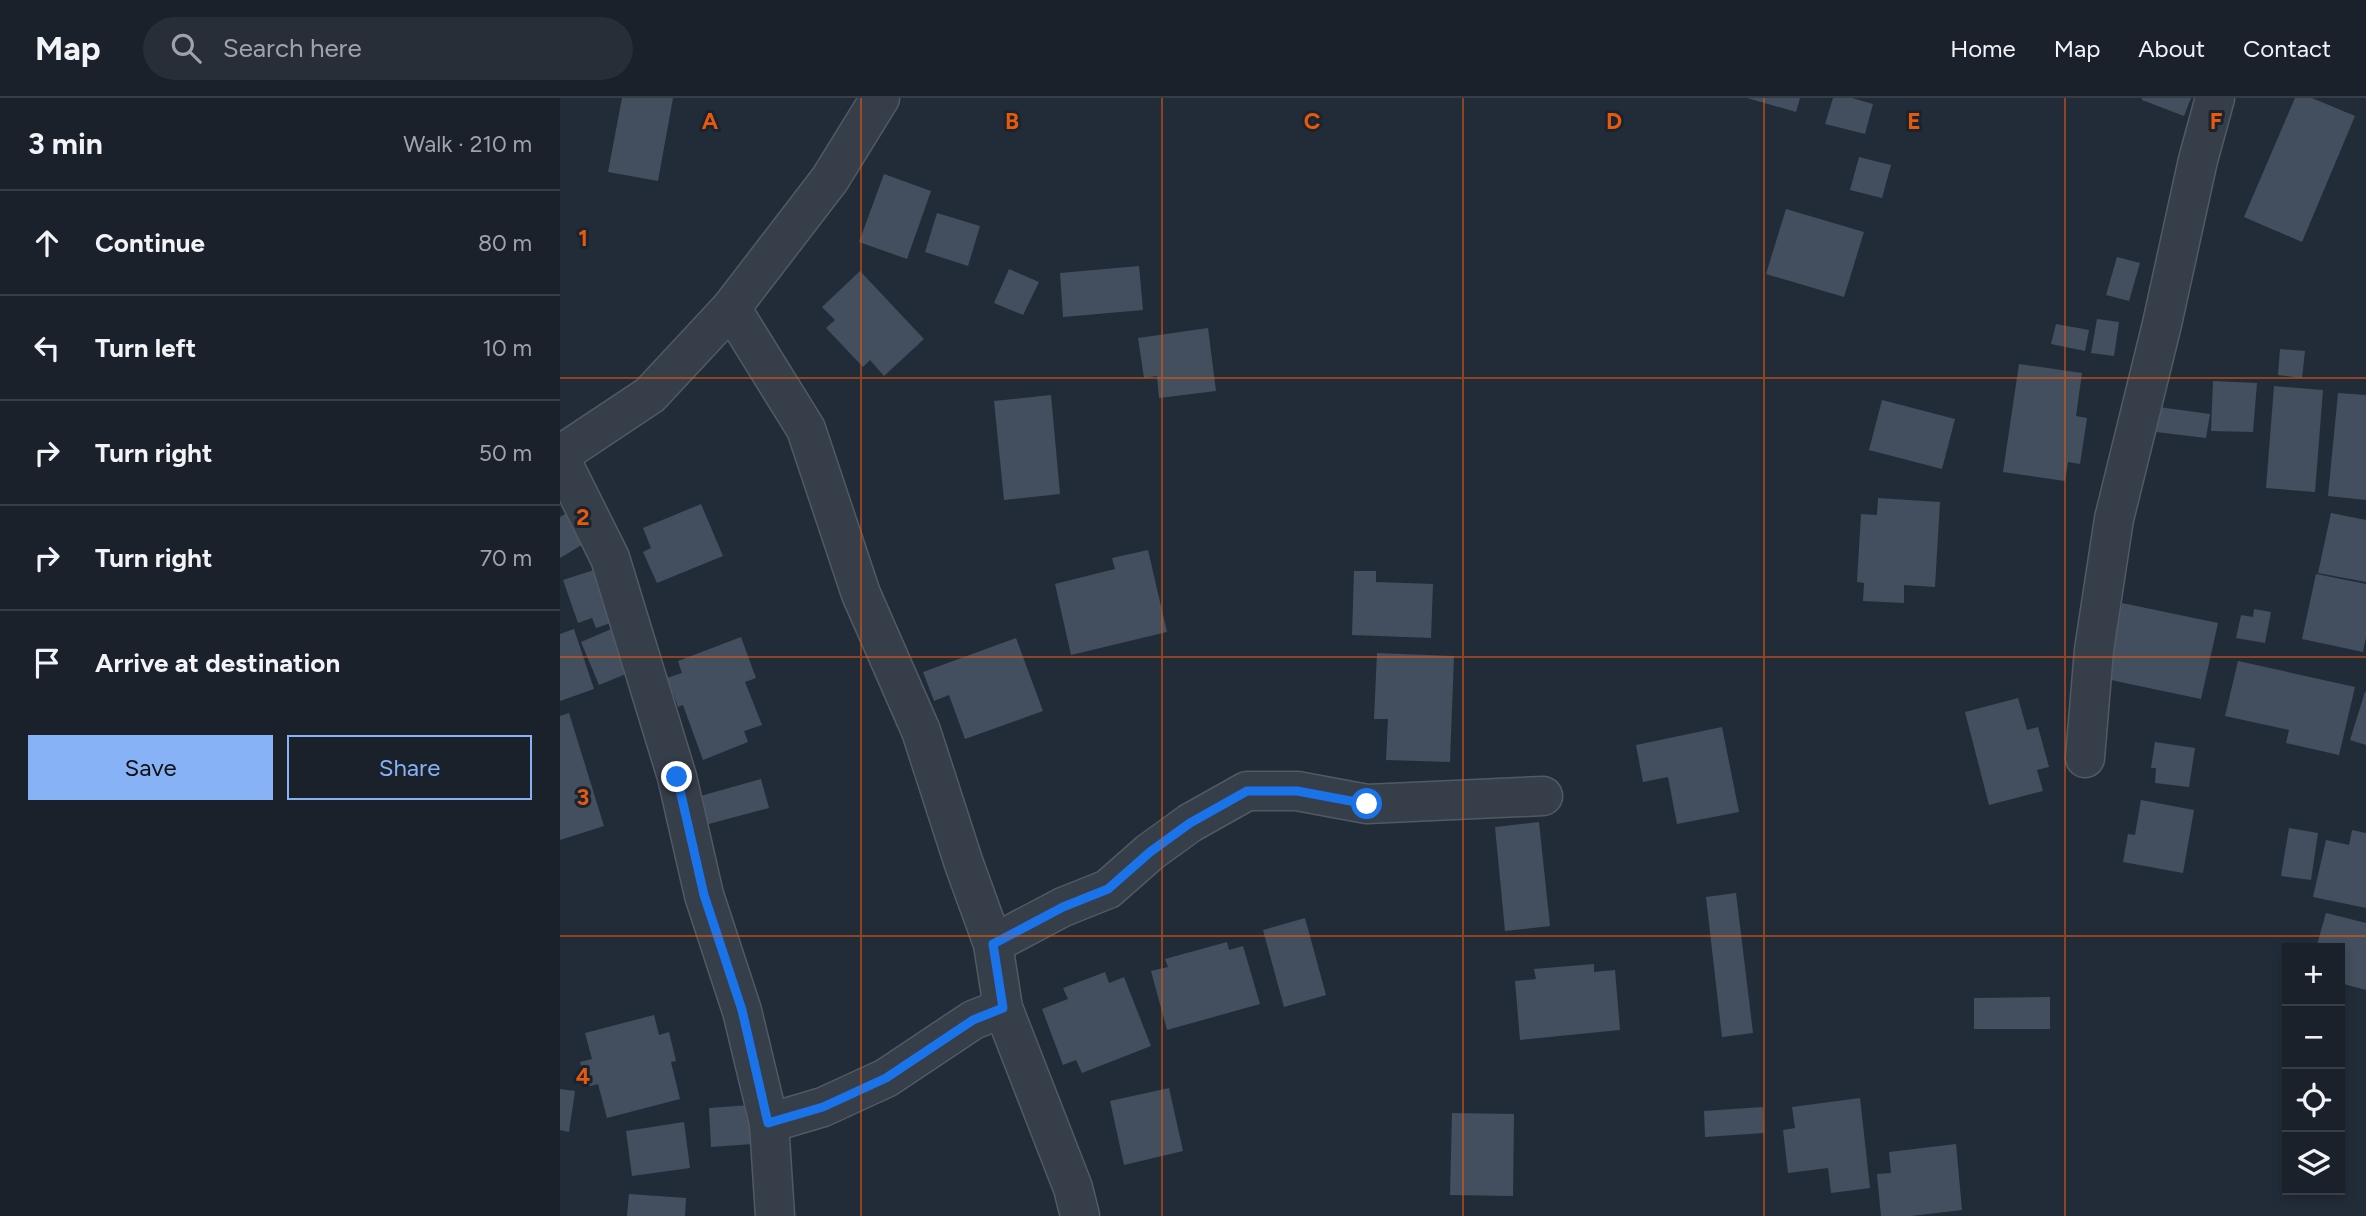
<!DOCTYPE html>
<html lang="en">
<head>
<meta charset="utf-8">
<style>
  :root { --surface:#1a212b; --page:#272e37; --text:#f1f3f6; --muted:#9fa3a9; --line:#383e47; --accent:#87b2f5 }
  body { margin:0; font-family:Figtree,sans-serif; background:var(--page); color:var(--text) }
  .controls { position:absolute; right:21px; bottom:21px; display:grid; overflow:hidden; border-radius:0px; box-shadow:0 4px 10px #0003 }
  .controls button { width:63px; height:63px; display:grid; place-items:center; padding:0; border:0; border-bottom:2px solid var(--line); background:var(--surface); color:var(--text); font:35px sans-serif }
  .stop { position:absolute; width:21px; height:21px; margin:-16px; border:5px solid #1a73e8; border-radius:50%; background:#fff }
  .stop.end { background:#1a73e8; border-color:#fff; box-shadow:0 2px 7px #0008 }
  .list { margin:0; padding:0; list-style:none }
  h2 { display:flex; justify-content:space-between; align-items:center; height:91px; margin:0; padding:0 28px; font-size:30px }
  h2 small { font-size:23px; font-weight:400; color:var(--muted) }
  .list li { display:grid; grid-template-columns:46px 1fr auto; gap:21px; align-items:center; box-sizing:border-box; height:105px; padding:0 28px; border-top:2px solid var(--line) }
  .list b { display:block; font-size:26px; white-space:nowrap }
  .list em { font-size:23px; font-style:normal; color:var(--muted) }
  .actions { display:flex; gap:14px; padding:21px 28px }
  .actions a { flex:1; padding:16px 0; border:2px solid var(--accent); border-radius:0px; text-align:center; font-size:24px; color:var(--accent) }
  .actions .main { background:var(--accent); color:#111 }
  .icon { flex:none; width:38px; height:38px; fill:none; stroke:currentColor; stroke-width:2; stroke-linecap:round; stroke-linejoin:round }
  .map { position:relative; flex:none; width:1806px; height:1118px; overflow:hidden }
  header { display:flex; align-items:center; gap:42px; box-sizing:border-box; height:98px; padding:0 35px; background:var(--surface); border-bottom:2px solid var(--line) }
  header strong { font-size:33px }
  nav { display:flex; gap:38px; margin-inline-start:auto; font-size:24px }
  .search { width:490px; height:63px; background:var(--page); display:flex; align-items:center; gap:18px; box-sizing:border-box; padding:0 24px; border-radius:38px; color:var(--muted); font-size:26px }
  main { display:flex }
  aside { flex:1; background:var(--surface) }
  .map>svg:first-child { display:block }
</style>
</head>
<body>
<header>
<strong>Map</strong>
<div class="search"><svg class="icon" aria-label="search" viewBox="0 0 24 24"><circle cx="10" cy="10" r="6"/><path d="M15 15l6 6"/></svg>Search here</div>
<nav><a>Home</a><a>Map</a><a>About</a><a>Contact</a></nav>
</header>
<main>
<aside>
<h2>3 min<small>Walk · 210 m</small></h2>
<ul class="list">
<li><svg class="icon" aria-label="ahead" viewBox="0 0 24 24"><path d="M12 20V5M6 11l6-6 6 6"/></svg><div><b>Continue</b></div><em>80 m</em></li>
<li><svg class="icon" aria-label="left" viewBox="0 0 24 24"><path d="M17 20v-9H6M10 6l-5 5 5 5"/></svg><div><b>Turn left</b></div><em>10 m</em></li>
<li><svg class="icon" aria-label="right" viewBox="0 0 24 24"><path d="M7 20v-9h11M14 6l5 5-5 5"/></svg><div><b>Turn right</b></div><em>50 m</em></li>
<li><svg class="icon" aria-label="right" viewBox="0 0 24 24"><path d="M7 20v-9h11M14 6l5 5-5 5"/></svg><div><b>Turn right</b></div><em>70 m</em></li>
<li><svg class="icon" aria-label="arrive" viewBox="0 0 24 24"><path d="M6 21V4h12l-3 4 3 4H6"/></svg><div><b>Arrive at destination</b></div></li>
</ul>
<div class="actions"><a class="main">Save</a><a>Share</a></div>
</aside>
<div class="map">
<svg width="1806" height="1118" viewBox="0 0 1806 1118">
  <rect width="100%" height="100%" fill="#222c39"/>
  <g fill="#434f5e">
    <polygon points="62,0 113,0 98,83 48,74"/>
    <polygon points="1187,0 1240,0 1236,14"/>
    <polygon points="1273,0 1292,0 1313,6 1305,36 1265,26"/>
    <polygon points="1582,0 1631,0 1624,18 1582,2"/>
    <polygon points="1735,0 1752,0 1795,18 1742,144 1684,119"/>
    <polygon points="1299,59 1331,67 1322,100 1290,92"/>
    <polygon points="324,76 371,93 347,161 299,144"/>
    <polygon points="1226,111 1304,134 1284,199 1206,176"/>
    <polygon points="377,115 420,128 408,168 365,154"/>
    <polygon points="1557,159 1580,165 1569,203 1546,197"/>
    <polygon points="579,168 583,212 503,219 500,175"/>
    <polygon points="449,171 479,184 463,217 434,205"/>
    <polygon points="300,173 364,241 324,278 310,262 303,269 266,230 275,222 262,209"/>
    <polygon points="1537,221 1559,224 1554,258 1531,255"/>
    <polygon points="1496,226 1529,232 1525,253 1491,246"/>
    <polygon points="648,230 656,293 599,300 597,278 584,280 578,240"/>
    <polygon points="1720,251 1745,253 1742,280 1718,277"/>
    <polygon points="1459,266 1522,275 1516,318 1527,320 1520,366 1508,364 1505,383 1443,374"/>
    <polygon points="1653,283 1697,285 1693,334 1651,333"/>
    <polygon points="1714,288 1763,292 1755,394 1706,390"/>
    <polygon points="1778,295 1806,297 1806,402 1768,398"/>
    <polygon points="491,297 500,396 444,402 434,303"/>
    <polygon points="1322,302 1395,321 1382,371 1309,352"/>
    <polygon points="1591,308 1650,316 1646,340 1588,333"/>
    <polygon points="1318,400 1380,404 1375,489 1344,487 1344,505 1303,503 1304,485 1297,484 1301,416 1317,417"/>
    <polygon points="141,406 163,458 97,485 83,454 91,450 83,430"/>
    <polygon points="17,409 35,439 0,460 0,419"/>
    <polygon points="1771,415 1806,422 1806,484 1758,475"/>
    <polygon points="588,452 607,534 511,557 495,486 555,471 552,460"/>
    <polygon points="37,471 54,524 36,530 32,520 18,525 3,482"/>
    <polygon points="794,473 816,473 816,484 873,486 871,540 792,537"/>
    <polygon points="1756,476 1806,486 1806,539 1803,554 1742,541"/>
    <polygon points="1562,505 1658,525 1641,601 1546,581"/>
    <polygon points="1694,511 1711,514 1705,545 1676,540 1681,517 1693,519"/>
    <polygon points="56,529 73,573 39,587 21,544"/>
    <polygon points="14,531 34,591 0,603 0,536"/>
    <polygon points="181,539 196,580 185,584 202,627 184,633 188,644 143,662 123,607 118,609 107,580 122,575 118,563"/>
    <polygon points="456,540 483,613 405,641 389,597 374,603 363,574"/>
    <polygon points="817,555 894,558 890,664 826,662 828,621 814,621"/>
    <polygon points="1678,563 1795,589 1779,657 1726,645 1729,632 1665,618"/>
    <polygon points="1805,594 1806,594 1806,647 1790,642"/>
    <polygon points="1458,600 1467,632 1478,629 1489,669 1477,672 1483,693 1429,707 1405,614"/>
    <polygon points="9,615 44,728 0,742 0,618"/>
    <polygon points="1162,629 1179,714 1117,726 1108,679 1083,684 1076,647"/>
    <polygon points="1595,644 1635,650 1629,689 1595,685 1596,670 1591,670"/>
    <polygon points="201,681 209,710 145,727 137,699"/>
    <polygon points="1581,702 1634,712 1623,775 1563,764 1568,736 1575,737"/>
    <polygon points="979,724 990,828 945,833 935,729"/>
    <polygon points="1729,730 1758,735 1751,782 1721,778"/>
    <polygon points="1792,732 1806,735 1806,810 1753,799 1766,742 1789,747"/>
    <polygon points="1176,795 1193,935 1162,939 1146,799"/>
    <polygon points="1766,815 1806,825 1806,892 1780,885 1780,850 1756,850"/>
    <polygon points="745,820 766,897 724,909 703,832"/>
    <polygon points="667,844 669,852 683,848 700,906 607,932 591,873 608,869 605,861"/>
    <polygon points="1034,866 1034,874 1055,872 1060,932 960,942 955,883 976,881 974,871"/>
    <polygon points="545,874 549,885 564,879 591,948 522,975 516,962 503,967 482,911 508,901 503,890"/>
    <polygon points="1490,899 1490,931 1414,931 1414,900"/>
    <polygon points="94,917 99,937 109,934 116,963 111,964 120,1001 47,1020 38,986 27,989 20,964 32,961 25,935"/>
    <polygon points="609,990 623,1053 564,1067 550,1003"/>
    <polygon points="0,991 15,993 9,1034 0,1032"/>
    <polygon points="1300,1000 1310,1090 1271,1095 1268,1070 1228,1075 1223,1032 1235,1030 1232,1009"/>
    <polygon points="190,1007 192,1046 151,1049 149,1010"/>
    <polygon points="1203,1009 1204,1035 1145,1039 1144,1013"/>
    <polygon points="892,1015 954,1016 953,1098 890,1097"/>
    <polygon points="124,1024 130,1070 72,1078 66,1033"/>
    <polygon points="1396,1046 1402,1112 1351,1118 1321,1118 1317,1076 1331,1075 1329,1054"/>
    <polygon points="69,1096 126,1100 125,1118 67,1118"/>
  </g>
  <g fill="none" stroke-linecap="round" stroke-linejoin="round">
    <g stroke="#515964" stroke-width="41">
      <g id="minor">
        <polyline points="171,210 246,331 301,496 361,633 404,766 433,846 443,910 513,1090 520,1118"/>
        <polyline points="0,357 90,297 171,210 270,81 320,0"/>
        <polyline points="0,360 50,460 117,679 144,797 182,913 209,1025 215,1118"/>
        <polyline points="1525,660 1534,552 1554,421 1602,226 1638,62 1655,0"/>
        <polyline points="433,846 503,809 548,791 590,754 630,725 687,693 737,693 807,706 983,698"/>
        <polyline points="209,1025 263,1009 326,980 413,922 443,910"/>
      </g>
    </g>
    <use href="#minor" stroke="#363e4a" stroke-width="38"/>
  </g>
  <g fill="none" stroke-linecap="round" stroke-linejoin="round">
    <polyline stroke="#1a73e8" stroke-width="9" points="117,679 144,797 182,912 208,1025 263,1009 326,980 413,922 443,910 433,846 503,809 548,791 590,754 630,725 687,693 737,693 807,706"/>
  </g>
  <path fill="none" stroke="#e8590c" stroke-width="2" stroke-opacity="0.55" d="M 301,0 L 301,1118M 602,0 L 602,1118M 903,0 L 903,1118M 1204,0 L 1204,1118M 1505,0 L 1505,1118M 0,280 L 1806,280M 0,559 L 1806,559M 0,838 L 1806,838"/>
  <g font-size="23" text-anchor="middle" font-weight="bold" fill="#e8590c" stroke="#1b232e" stroke-width="6" stroke-linejoin="round" paint-order="stroke">
    <text x="150" y="31">A</text>
    <text x="452" y="31">B</text>
    <text x="752" y="31">C</text>
    <text x="1054" y="31">D</text>
    <text x="1354" y="31">E</text>
    <text x="1656" y="31">F</text>
    <text x="23" y="148">1</text>
    <text x="23" y="427">2</text>
    <text x="23" y="707">3</text>
    <text x="23" y="986">4</text>
  </g>
</svg>
<div class="controls">
<button>+</button>
<button>−</button>
<button><svg class="icon" aria-label="locate" viewBox="0 0 24 24"><circle cx="12" cy="12" r="6"/><path d="M12 2v4M12 18v4M2 12h4M18 12h4"/></svg></button>
<button><svg class="icon" aria-label="layers" viewBox="0 0 24 24"><path d="M12 4l9 5-9 5-9-5zM3 14l9 5 9-5"/></svg></button>
</div>
<div class="stop" style="left:807px;top:706px"></div>
<div class="stop end" style="left:117px;top:679px"></div>
</div>
</main>
</body>
</html>
